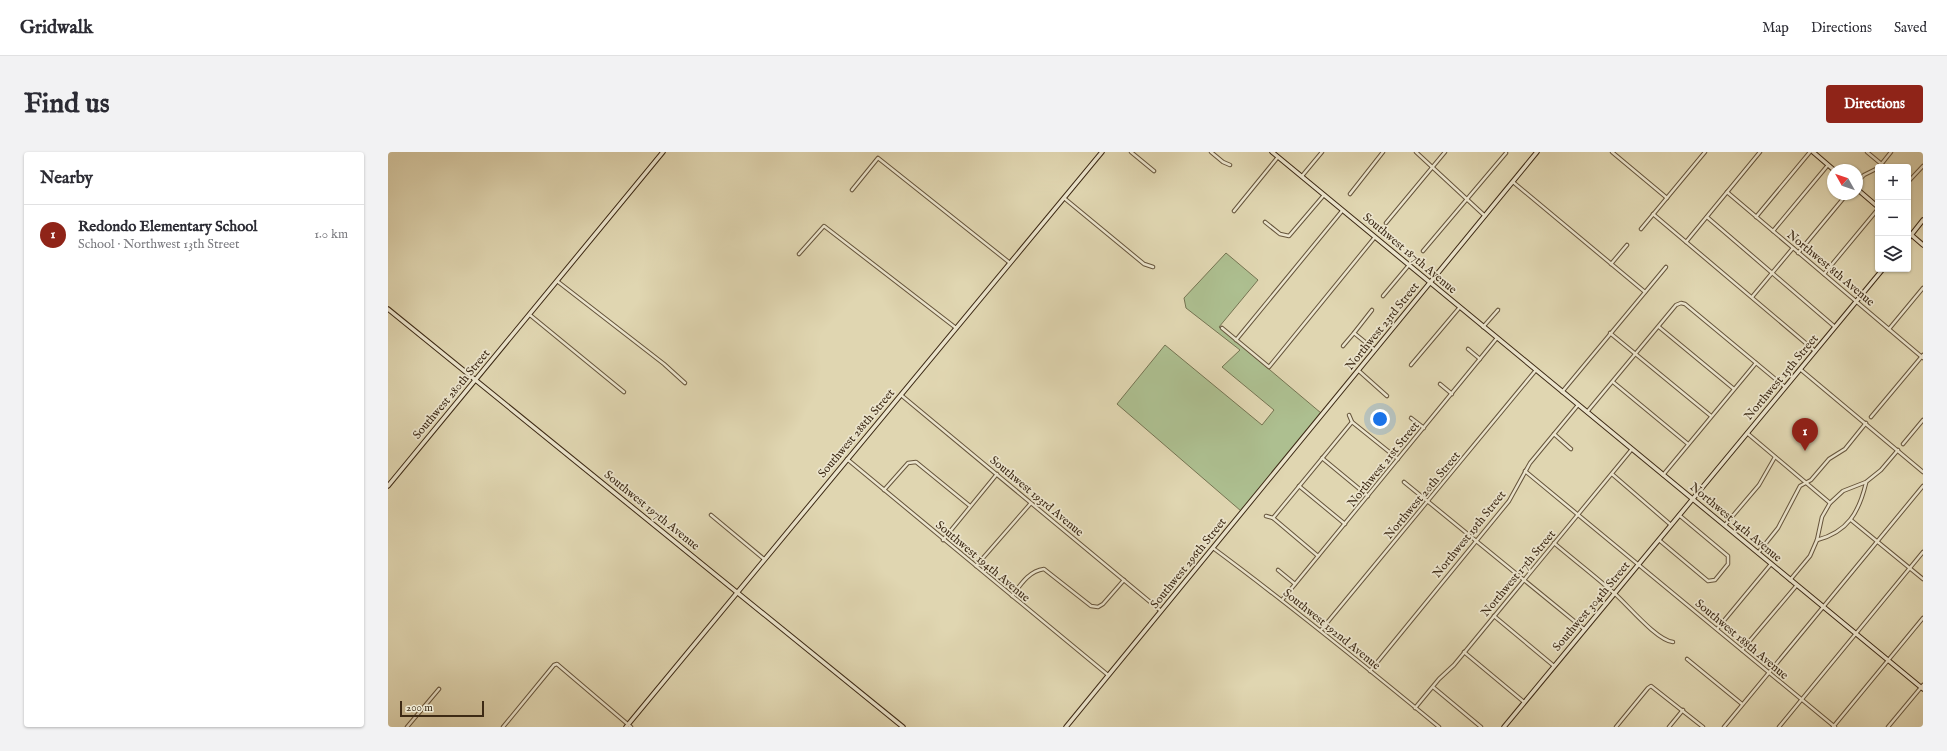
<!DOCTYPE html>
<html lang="en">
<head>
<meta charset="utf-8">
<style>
  :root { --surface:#fff; --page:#f2f2f3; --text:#2b2b33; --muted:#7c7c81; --line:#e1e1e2; --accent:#8f2418 }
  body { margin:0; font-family:"IM FELL English",serif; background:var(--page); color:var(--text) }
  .controls { position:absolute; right:12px; top:12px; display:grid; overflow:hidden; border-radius:4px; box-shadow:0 1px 3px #0004 }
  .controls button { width:36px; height:36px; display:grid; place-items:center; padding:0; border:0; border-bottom:1px solid var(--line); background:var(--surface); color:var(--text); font:20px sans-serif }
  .compass { position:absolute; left:1439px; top:12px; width:36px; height:36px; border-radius:50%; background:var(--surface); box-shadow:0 1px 3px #0004; rotate:310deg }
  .scale { position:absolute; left:12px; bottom:10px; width:84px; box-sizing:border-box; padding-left:4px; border:2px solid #3d2a15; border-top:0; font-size:11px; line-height:14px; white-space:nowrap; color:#3d2a15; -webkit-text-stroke:3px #ebe4cc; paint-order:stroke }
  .you { position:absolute; left:992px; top:267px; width:14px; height:14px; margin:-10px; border:3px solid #fff; border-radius:50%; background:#1a73e8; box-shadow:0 0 0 6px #1a73e833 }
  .badge { display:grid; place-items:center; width:26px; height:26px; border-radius:50%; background:var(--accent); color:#fff; font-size:13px; font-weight:700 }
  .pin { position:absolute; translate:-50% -33px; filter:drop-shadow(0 1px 2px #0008) }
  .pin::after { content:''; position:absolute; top:21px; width:14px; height:12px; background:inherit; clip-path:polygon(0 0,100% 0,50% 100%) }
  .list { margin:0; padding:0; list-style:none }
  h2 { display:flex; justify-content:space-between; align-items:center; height:52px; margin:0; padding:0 16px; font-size:17px }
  h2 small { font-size:13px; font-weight:400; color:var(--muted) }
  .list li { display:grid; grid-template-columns:26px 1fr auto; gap:12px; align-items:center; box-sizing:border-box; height:60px; padding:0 16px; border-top:1px solid var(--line) }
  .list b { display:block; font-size:15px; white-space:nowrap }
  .list p { margin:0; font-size:13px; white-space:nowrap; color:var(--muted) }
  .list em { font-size:13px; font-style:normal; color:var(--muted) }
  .icon { flex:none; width:22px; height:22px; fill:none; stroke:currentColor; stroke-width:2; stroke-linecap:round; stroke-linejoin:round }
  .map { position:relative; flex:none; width:1535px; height:575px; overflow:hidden; border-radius:4px }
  header { display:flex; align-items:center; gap:24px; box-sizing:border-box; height:56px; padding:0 20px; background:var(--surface); border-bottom:1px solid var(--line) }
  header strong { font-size:19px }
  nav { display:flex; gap:22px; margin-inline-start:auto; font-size:14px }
  .intro { display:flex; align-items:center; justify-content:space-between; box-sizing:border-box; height:96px; padding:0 24px }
  h1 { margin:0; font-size:28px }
  .button { padding:10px 18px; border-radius:4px; background:var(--accent); color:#fff; font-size:14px; font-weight:700 }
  main { display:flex; gap:24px; padding:0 24px }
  aside { flex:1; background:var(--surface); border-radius:4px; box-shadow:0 1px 3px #0004 }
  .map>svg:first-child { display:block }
</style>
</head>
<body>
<header>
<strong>Gridwalk</strong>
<nav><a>Map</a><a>Directions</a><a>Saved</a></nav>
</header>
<div class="intro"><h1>Find us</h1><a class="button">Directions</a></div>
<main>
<aside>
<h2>Nearby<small></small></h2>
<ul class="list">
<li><span class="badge">1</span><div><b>Redondo Elementary School</b><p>School · Northwest 13th Street</p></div><em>1.0 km</em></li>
</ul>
</aside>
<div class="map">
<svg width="1535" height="575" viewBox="0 0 1535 575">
  <rect width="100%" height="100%" fill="#e0d6b1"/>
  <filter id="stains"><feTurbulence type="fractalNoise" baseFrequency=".005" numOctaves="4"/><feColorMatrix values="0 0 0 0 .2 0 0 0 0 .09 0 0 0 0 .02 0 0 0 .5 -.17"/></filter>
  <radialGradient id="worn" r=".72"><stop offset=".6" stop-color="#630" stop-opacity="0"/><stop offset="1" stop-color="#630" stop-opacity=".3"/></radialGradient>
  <polygon fill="#adbf90" stroke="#757452" points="838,101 870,128 831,175 933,261 853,359 729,252 777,193 874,273 886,258 834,215 852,198 798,156 796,146"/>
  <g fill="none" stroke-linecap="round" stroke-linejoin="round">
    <g stroke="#66553c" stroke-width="4.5">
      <g id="street">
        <polyline points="743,0 766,19"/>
        <polyline points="823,0 835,10 842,13"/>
        <polyline points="1028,0 1097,64"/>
        <polyline points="1224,0 1279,46"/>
        <polyline points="1479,0 1497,15"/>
        <polyline points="1491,15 1503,0"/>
        <polyline points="914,24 934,0"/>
        <polyline points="1125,30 1257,140"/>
        <polyline points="1469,30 1476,23 1490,16"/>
        <polyline points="1520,30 1535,14"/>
        <polyline points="464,38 490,6 622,111"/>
        <polyline points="1339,40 1535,206"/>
        <polyline points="962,42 995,0"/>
        <polyline points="676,46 756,112 765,115"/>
        <polyline points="846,59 890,5"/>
        <polyline points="1265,62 1427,199"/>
        <polyline points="1319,65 1447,175"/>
        <polyline points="1368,65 1422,0"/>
        <polyline points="877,70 892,82 901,84 936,43"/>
        <polyline points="998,71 1057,0"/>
        <polyline points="1253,77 1317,0"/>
        <polyline points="1385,79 1440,13"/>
        <polyline points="1298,90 1372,0"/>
        <polyline points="1035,99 1118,1"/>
        <polyline points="1410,101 1459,42"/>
        <polyline points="411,102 436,74 568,176"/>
        <polyline points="1223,112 1239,93"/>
        <polyline points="1436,122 1490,57"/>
        <polyline points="169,129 276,212 297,231"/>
        <polyline points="995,144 1021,113"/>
        <polyline points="1364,145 1405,96"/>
        <polyline points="984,158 966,181 987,198"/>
        <polyline points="142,163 236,240"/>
        <polyline points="1095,175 1110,158"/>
        <polyline points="1271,175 1346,237"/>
        <polyline points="834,176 881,215 987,85"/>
        <polyline points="1501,177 1535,136"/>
        <polyline points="1222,181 1323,264"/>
        <polyline points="848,188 954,59"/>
        <polyline points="955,194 966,181"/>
        <polyline points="1080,197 1092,207"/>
        <polyline points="1023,213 1072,155"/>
        <polyline points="1412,217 1535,320"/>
        <polyline points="971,219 999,244"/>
        <polyline points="1225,230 1300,292"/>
        <polyline points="1052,232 1064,242"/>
        <polyline points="1174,240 1278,115"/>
        <polyline points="513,243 773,459"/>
        <polyline points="1199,260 1288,153 1293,151 1297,152 1397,235"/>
        <polyline points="961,263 964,270 1010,307"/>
        <polyline points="1483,265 1535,203"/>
        <polyline points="1023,266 1036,276"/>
        <polyline points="1359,281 1442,351"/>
        <polyline points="1166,282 1183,297"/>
        <polyline points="1515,292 1535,268"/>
        <polyline points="934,306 980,344"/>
        <polyline points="459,307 720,523"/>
        <polyline points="1137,319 1447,575"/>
        <polyline points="1224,322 1283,373"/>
        <polyline points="1275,323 1368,211"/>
        <polyline points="1016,330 1196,477"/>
        <polyline points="911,334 957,372"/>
        <polyline points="496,338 520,311 528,310 582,354"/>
        <polyline points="323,363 376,407"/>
        <polyline points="878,364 885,366 930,404"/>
        <polyline points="885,366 964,270"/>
        <polyline points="1463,368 1535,427"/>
        <polyline points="1337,373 1371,333 1387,305"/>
        <polyline points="555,388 609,322"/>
        <polyline points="1271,388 1320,429 1327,428 1340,412 1340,404 1291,363"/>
        <path d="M 1429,388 C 1460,380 1471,360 1478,331"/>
        <path d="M 1166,391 C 1186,408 1207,424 1226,441 C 1239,452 1268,488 1285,490"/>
        <path d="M 825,396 C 902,453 977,514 1051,575"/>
        <polyline points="1370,401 1390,376 1412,334 1423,328 1441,307 1457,297 1478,271"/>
        <polyline points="588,414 643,351"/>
        <polyline points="890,418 907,432"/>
        <polyline points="1402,428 1422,404 1429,388 1434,365 1442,351 1455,339 1478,330 1493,318 1510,298"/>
        <path d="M 624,444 C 633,432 641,419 656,417 L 703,454 L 710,455 L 715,452 L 736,428"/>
        <polyline points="894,448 1109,186"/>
        <polyline points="1106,464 1166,514"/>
        <polyline points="1329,477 1383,412"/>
        <polyline points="933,478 1148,218"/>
        <polyline points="1354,498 1409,433"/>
        <polyline points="1076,500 1136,550"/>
        <polyline points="1299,507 1354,552"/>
        <polyline points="982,519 1121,349 1142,311 1190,253"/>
        <polyline points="1045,535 1093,575"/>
        <polyline points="1027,556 1051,527 1066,513 1244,297"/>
        <polyline points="19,575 51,537"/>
        <polyline points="115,575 166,513 169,512 243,575"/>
        <polyline points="1228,575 1260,536 1263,534 1315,575"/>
        <polyline points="1281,575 1295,558"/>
        <polyline points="1336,575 1535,334"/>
        <polyline points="1391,575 1535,400"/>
        <polyline points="1445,575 1535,466"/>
        <polyline points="1500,575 1535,533"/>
      </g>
    </g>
    <g stroke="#3d2a15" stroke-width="5.5">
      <g id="secondary">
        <polyline points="884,0 1535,537"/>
        <polyline points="1425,0 1446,18"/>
        <polyline points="1469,37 1490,55"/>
        <polyline points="1520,80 1535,93"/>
        <polyline points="1520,87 1535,68"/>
        <polyline points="0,157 515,575"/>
        <polyline points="0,334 275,0"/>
        <polyline points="238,575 714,0"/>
        <polyline points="678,575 1149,0"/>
        <polyline points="1116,575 1495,117"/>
      </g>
    </g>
    <use href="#street" stroke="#ebe4cc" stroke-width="2.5"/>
    <use href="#secondary" stroke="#ebe4cc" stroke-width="3.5"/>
  </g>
  <g text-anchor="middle" stroke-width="3.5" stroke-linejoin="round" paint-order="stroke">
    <g font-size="12" fill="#3d2a15" stroke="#ebe4cc">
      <text transform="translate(1022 101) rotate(40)" y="4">Southwest 187th Avenue</text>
      <text transform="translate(1443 116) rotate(40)" y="4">Northwest 8th Avenue</text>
      <text transform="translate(994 174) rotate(-51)" y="4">Northwest 23rd Street</text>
      <text transform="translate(1393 225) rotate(-50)" y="4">Northwest 15th Street</text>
      <text transform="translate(63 242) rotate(-50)" y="4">Southwest 280th Street</text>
      <text transform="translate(468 281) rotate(-50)" y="4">Southwest 288th Street</text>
      <text transform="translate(995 312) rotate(-51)" y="4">Northwest 21st Street</text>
      <text transform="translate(1034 343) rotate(-50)" y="4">Northwest 20th Street</text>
      <text transform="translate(649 344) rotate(40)" y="4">Southwest 193rd Avenue</text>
      <text transform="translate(264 358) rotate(39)" y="4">Southwest 197th Avenue</text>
      <text transform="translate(1348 370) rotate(40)" y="4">Northwest 14th Avenue</text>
      <text transform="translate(1081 382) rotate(-51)" y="4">Northwest 19th Street</text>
      <text transform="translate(595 409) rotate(40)" y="4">Southwest 194th Avenue</text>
      <text transform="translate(800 411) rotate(-51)" y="4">Southwest 296th Street</text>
      <text transform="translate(1130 421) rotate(-50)" y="4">Northwest 17th Street</text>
      <text transform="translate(1203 454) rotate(-50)" y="4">Southwest 304th Street</text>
      <text transform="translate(944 477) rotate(39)" y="4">Southwest 192nd Avenue</text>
      <text transform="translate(1354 487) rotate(40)" y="4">Southwest 188th Avenue</text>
    </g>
  </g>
  <rect width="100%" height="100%" filter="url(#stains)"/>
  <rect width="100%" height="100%" fill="url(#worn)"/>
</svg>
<div class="controls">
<button>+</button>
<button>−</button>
<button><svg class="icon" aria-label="layers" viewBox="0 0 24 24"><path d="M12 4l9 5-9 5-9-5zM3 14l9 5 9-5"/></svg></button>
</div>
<svg class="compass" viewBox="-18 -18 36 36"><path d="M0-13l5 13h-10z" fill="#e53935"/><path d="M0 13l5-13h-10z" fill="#7c7c81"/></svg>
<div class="scale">200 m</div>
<div class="you"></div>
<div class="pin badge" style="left:1417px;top:299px">1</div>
</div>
</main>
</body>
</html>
